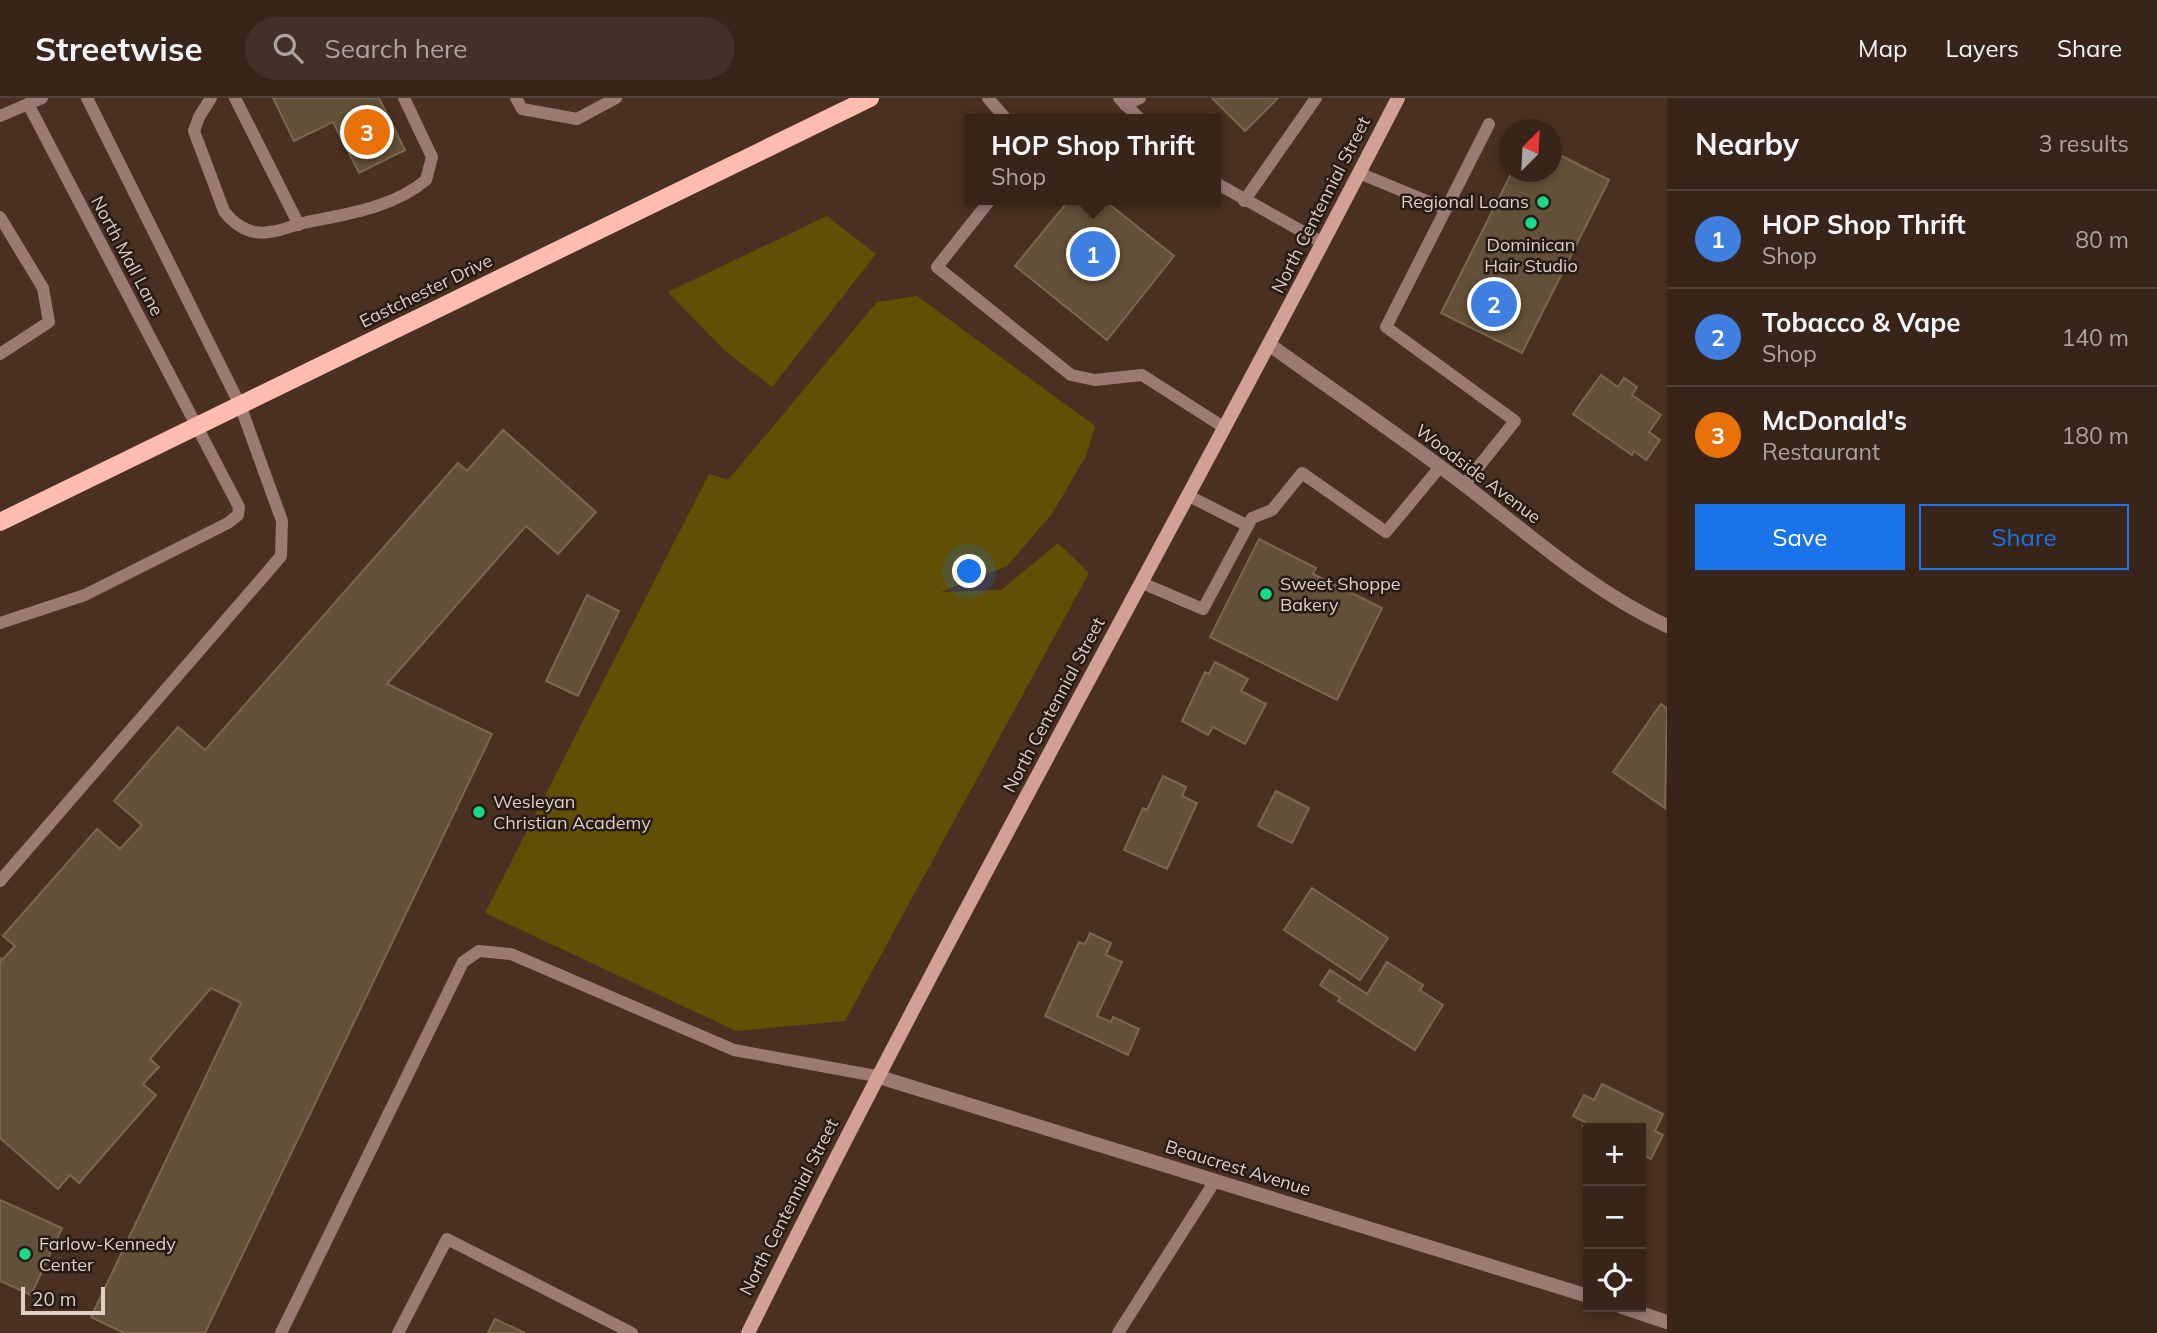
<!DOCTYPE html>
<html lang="en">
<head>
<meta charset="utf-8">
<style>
  :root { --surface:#382419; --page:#433026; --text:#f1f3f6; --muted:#aba4a2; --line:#524138; --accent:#1a73e8 }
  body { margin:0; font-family:Mulish,sans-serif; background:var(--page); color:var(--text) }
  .controls { position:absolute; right:21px; bottom:21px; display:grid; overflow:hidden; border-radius:0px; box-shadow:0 4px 10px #0003 }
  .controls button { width:63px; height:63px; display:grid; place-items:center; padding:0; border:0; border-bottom:2px solid var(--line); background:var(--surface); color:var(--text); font:35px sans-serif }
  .compass { position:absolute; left:1499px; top:21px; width:63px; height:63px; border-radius:50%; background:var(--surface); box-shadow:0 4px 10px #0003; rotate:24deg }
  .scale { position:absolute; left:21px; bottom:18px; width:84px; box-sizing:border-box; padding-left:7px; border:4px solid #dfcfc5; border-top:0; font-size:19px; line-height:24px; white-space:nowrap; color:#dfcfc5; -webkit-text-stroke:5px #271b15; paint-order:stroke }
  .you { position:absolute; left:970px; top:474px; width:24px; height:24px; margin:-18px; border:5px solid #fff; border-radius:50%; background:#1a73e8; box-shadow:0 0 0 10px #1a73e833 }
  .badge { display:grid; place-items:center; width:46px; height:46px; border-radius:50%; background:var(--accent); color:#fff; font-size:23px; font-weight:700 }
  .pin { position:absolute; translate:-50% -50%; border:4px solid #fff; box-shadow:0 2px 7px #0006 }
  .popup { position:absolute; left:965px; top:16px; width:256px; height:91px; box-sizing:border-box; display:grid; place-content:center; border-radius:0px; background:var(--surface); filter:drop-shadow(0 2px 5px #0005); font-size:23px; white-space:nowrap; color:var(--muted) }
  .popup b { font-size:26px; color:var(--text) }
  .popup::after { content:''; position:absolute; left:50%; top:100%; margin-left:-14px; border:14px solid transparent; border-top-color:var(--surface) }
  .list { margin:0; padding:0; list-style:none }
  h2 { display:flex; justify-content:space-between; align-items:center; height:91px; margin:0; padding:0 28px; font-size:30px }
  h2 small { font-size:23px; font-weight:400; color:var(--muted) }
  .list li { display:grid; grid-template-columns:46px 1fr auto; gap:21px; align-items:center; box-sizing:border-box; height:98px; padding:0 28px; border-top:2px solid var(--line) }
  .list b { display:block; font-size:26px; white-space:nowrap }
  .list p { margin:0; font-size:23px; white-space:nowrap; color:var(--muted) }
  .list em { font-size:23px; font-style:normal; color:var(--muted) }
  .actions { display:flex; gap:14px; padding:21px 28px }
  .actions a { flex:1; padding:16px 0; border:2px solid var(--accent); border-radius:0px; text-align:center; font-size:24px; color:var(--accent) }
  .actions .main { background:var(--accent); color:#fff }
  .icon { flex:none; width:38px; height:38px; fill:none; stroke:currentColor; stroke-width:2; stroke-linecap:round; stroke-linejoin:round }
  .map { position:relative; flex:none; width:1667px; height:1235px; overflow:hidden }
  header { display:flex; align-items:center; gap:42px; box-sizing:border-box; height:98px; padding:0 35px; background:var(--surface); border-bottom:2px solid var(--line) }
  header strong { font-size:33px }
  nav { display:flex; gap:38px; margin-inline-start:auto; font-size:24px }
  .search { width:490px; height:63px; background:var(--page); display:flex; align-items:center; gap:18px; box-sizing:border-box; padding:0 24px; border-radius:38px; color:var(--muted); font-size:26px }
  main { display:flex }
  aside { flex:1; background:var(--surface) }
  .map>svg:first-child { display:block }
</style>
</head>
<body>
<header>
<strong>Streetwise</strong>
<div class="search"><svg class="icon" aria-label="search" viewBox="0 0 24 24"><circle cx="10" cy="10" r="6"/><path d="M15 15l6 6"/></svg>Search here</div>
<nav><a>Map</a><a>Layers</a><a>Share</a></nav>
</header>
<main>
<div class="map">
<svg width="1667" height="1235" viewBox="0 0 1667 1235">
  <rect width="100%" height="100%" fill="#4a3021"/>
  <g fill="#615004">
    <polygon points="827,118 876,156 772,289 725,253 668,194"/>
    <polygon points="917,198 1095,328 1086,358 1052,416 1007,468 941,494 1001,492 1058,445 1089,475 845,923 736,933 485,815 709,376 728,382 877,204"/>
  </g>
  <g fill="#635038" stroke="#7b674e" stroke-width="2">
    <polygon points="273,0 379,0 405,52 359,75 333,24 294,43"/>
    <polygon points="1212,0 1278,0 1245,33"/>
    <polygon points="1552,53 1609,82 1522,255 1441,215 1512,74 1552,74"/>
    <polygon points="1069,102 1104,102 1174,158 1107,242 1015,168"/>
    <polygon points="1601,277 1618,289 1624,280 1637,289 1632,297 1661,317 1649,334 1660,342 1646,362 1634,353 1632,357 1573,316"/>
    <polygon points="503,332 596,414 558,456 526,428 387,586 492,636 205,1235 124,1235 91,1219 241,905 211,890 150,961 159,969 143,986 156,997 79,1085 70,1077 58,1091 0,1040 0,860 2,862 15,848 3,838 97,731 120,751 142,727 114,703 178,629 205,652 458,365 467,373"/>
    <polygon points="1259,441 1316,470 1313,476 1382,510 1337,602 1210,539"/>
    <polygon points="587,497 619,513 578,598 546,583"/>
    <polygon points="1215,564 1248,581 1241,593 1266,606 1245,646 1213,629 1208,637 1182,623 1205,574 1209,576"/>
    <polygon points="1661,606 1667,610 1665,710 1613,674"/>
    <polygon points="1163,678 1186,689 1182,698 1197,705 1167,771 1124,752 1143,710 1147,712"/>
    <polygon points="1276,693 1309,710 1292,745 1258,728"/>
    <polygon points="1312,790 1388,840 1360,882 1284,832"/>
    <polygon points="1090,835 1111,845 1106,857 1122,864 1097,918 1111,924 1113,919 1139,931 1128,957 1045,918 1079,844 1085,846"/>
    <polygon points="1387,864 1423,887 1420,892 1443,907 1415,952 1338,903 1340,900 1320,887 1330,872 1367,896"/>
    <polygon points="1602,986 1663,1016 1655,1033 1663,1037 1651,1061 1641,1056 1641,1030 1588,1031 1583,1028 1585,1024 1573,1018 1584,997 1594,1002"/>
    <polygon points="0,1102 62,1130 31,1197 0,1183"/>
    <polygon points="495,1221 525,1235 488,1235"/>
  </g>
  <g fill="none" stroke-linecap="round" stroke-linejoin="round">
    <g stroke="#9b7a74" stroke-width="12">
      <path d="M 211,0 L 199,19 L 194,33 L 224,113 C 231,123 243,132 255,134 C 271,137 288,129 303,125 C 345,116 391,111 426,82 L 432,59 L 404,0"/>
      <polyline points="235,0 299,127"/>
      <polyline points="516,0 522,11 577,21 616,0"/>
      <polyline points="988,0 1006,21"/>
      <polyline points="1119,0 1140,21"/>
      <polyline points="1125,7 1140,0"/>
      <polyline points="0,18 42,0"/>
      <polyline points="1359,75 1446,111 1386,229 1515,323 1464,387"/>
      <polyline points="1216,85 1323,145"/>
      <polyline points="990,102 937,169 1071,277 1095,282 1142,277 1225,330"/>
      <polyline points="1244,103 1316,0"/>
      <polyline points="1446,111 1489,26"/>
      <polyline points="0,119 43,190 49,224 0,256"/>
      <polyline points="1189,398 1248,428"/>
      <polyline points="1142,485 1203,511 1252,420 1272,412 1302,375 1386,434 1440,369"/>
      <polyline points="0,525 85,497 228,425 238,417 239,409 28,6"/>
      <polyline points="0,783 270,471 281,458 282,423 240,307 87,0"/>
      <polyline points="281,1235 463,864 479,853 511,856 734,952 876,978"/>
      <polyline points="398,1235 447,1141 632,1235"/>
      <polyline points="1118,1235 1215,1083"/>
    </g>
    <g stroke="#9b7a74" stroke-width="14">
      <path d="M 1270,247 C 1335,294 1402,339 1466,388 C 1531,438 1592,493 1667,528"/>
      <polyline points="876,978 1588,1198"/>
      <polyline points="1622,1209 1667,1224"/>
    </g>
    <path stroke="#d3a096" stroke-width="14" d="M 748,1235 C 954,818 1185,414 1398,0"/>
    <polyline stroke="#ffbcb0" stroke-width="18" points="0,424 870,0"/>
  </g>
  <g fill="#17d989" stroke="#271b15" stroke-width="2.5">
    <circle cx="1543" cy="104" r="7"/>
    <circle cx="1531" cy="125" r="7"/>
    <circle cx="1266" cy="496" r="7"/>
    <circle cx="479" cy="714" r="7"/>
    <circle cx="25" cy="1156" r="7"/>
  </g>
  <g text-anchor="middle" stroke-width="5" stroke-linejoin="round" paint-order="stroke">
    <g font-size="18" fill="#dfcfc5" stroke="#271b15" text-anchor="start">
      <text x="1529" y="110" text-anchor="end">Regional Loans</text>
      <text x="1531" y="153" text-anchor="middle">Dominican<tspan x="1531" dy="21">Hair Studio</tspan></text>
      <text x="1280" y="492">Sweet Shoppe<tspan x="1280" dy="21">Bakery</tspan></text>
      <text x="493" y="710">Wesleyan<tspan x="493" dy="21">Christian Academy</tspan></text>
      <text x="39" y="1152">Farlow-Kennedy<tspan x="39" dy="21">Center</tspan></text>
    </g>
    <g font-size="18" fill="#dfcfc5" stroke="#271b15">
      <text transform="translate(1321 107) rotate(-63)" y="6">North Centennial Street</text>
      <text transform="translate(127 158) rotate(62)" y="6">North Mall Lane</text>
      <text transform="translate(426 193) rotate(-26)" y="6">Eastchester Drive</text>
      <text transform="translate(1478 376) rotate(37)" y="6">Woodside Avenue</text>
      <text transform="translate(1054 607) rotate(-62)" y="6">North Centennial Street</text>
      <text transform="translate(1238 1070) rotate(17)" y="6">Beaucrest Avenue</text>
      <text transform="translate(789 1109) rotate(-63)" y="6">North Centennial Street</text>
    </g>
  </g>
</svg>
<div class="controls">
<button>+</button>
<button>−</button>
<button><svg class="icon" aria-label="locate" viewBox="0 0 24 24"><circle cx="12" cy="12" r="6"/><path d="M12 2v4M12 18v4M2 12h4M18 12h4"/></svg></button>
</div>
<svg class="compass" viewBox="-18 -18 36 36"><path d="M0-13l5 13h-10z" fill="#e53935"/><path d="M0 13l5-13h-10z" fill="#aba4a2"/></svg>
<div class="scale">20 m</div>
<div class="you"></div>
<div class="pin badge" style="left:1093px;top:156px;background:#3f7fe0">1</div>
<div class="popup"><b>HOP Shop Thrift</b>Shop</div>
<div class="pin badge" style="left:1494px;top:206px;background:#3f7fe0">2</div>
<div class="pin badge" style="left:367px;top:34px;background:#e8710a">3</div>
</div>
<aside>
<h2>Nearby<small>3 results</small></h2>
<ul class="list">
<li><span class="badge" style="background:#3f7fe0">1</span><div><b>HOP Shop Thrift</b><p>Shop</p></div><em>80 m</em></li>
<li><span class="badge" style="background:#3f7fe0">2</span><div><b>Tobacco &amp; Vape</b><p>Shop</p></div><em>140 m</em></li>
<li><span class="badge" style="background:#e8710a">3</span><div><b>McDonald's</b><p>Restaurant</p></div><em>180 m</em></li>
</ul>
<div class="actions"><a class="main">Save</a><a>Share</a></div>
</aside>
</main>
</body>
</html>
